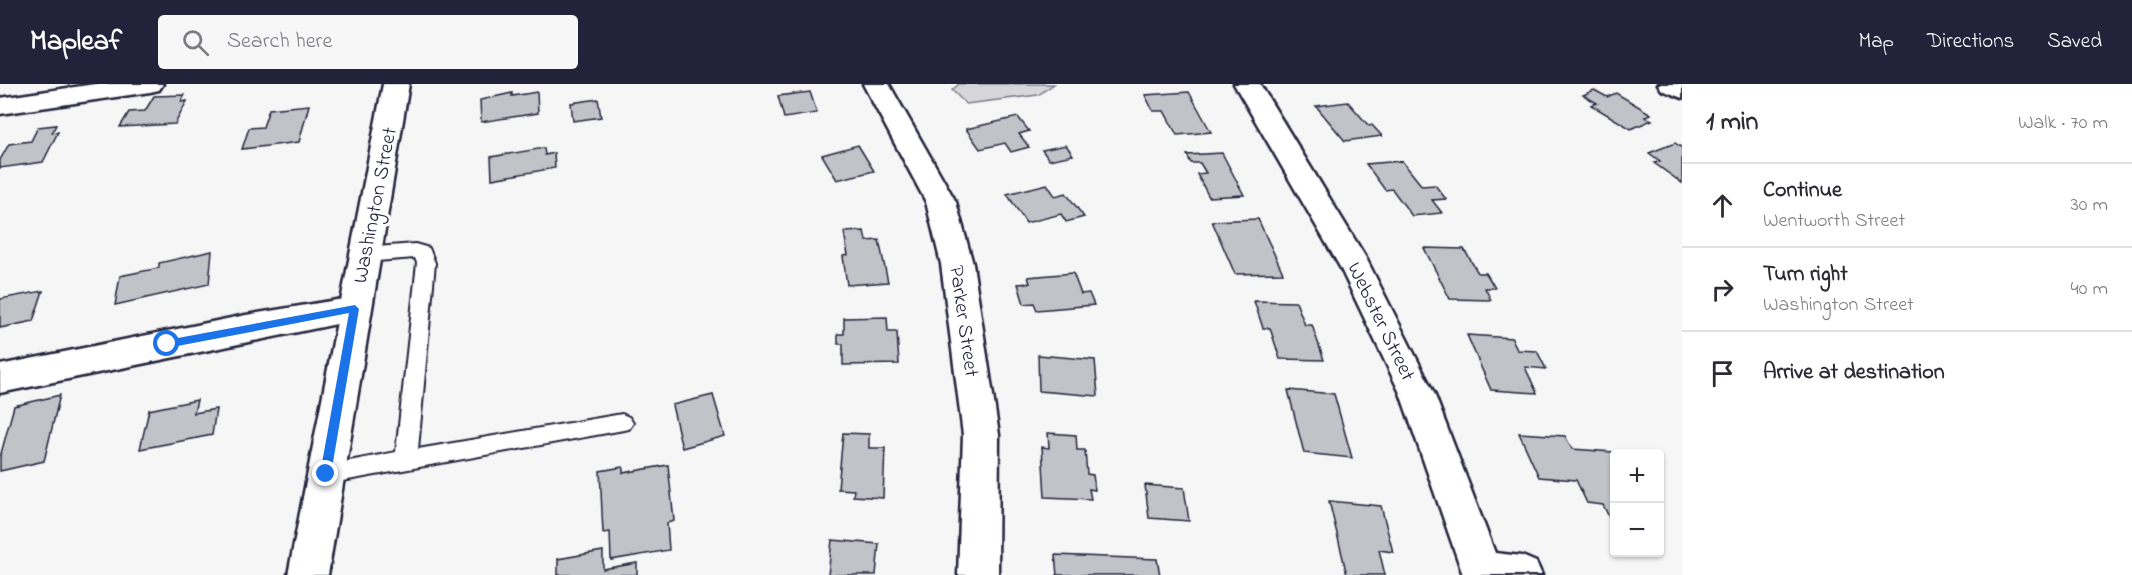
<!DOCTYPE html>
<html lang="en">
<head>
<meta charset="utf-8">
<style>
  :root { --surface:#fff; --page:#f7f7f7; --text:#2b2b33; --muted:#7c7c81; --line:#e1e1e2; --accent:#22223b }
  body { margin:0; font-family:"Indie Flower",sans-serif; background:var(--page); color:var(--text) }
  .controls { position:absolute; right:18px; bottom:18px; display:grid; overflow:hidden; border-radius:6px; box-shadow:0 2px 4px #0004 }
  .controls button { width:54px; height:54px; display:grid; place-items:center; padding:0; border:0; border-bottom:2px solid var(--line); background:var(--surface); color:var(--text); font:30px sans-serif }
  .stop { position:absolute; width:18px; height:18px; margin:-14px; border:4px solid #1a73e8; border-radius:50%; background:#fff }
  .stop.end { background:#1a73e8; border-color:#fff; box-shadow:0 2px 6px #0008 }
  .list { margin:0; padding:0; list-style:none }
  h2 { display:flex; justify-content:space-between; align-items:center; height:78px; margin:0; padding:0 24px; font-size:26px }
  h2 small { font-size:20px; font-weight:400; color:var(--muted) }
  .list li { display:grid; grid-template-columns:39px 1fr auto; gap:18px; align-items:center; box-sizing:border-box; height:84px; padding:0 24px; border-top:2px solid var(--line) }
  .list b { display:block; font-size:22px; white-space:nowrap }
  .list p { margin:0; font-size:20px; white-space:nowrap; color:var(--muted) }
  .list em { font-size:20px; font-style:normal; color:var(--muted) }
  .icon { flex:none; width:33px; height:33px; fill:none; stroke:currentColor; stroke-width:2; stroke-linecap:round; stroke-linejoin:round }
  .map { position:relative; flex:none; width:1682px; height:491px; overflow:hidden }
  header { display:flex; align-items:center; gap:36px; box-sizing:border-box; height:84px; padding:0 30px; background:var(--accent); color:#fff }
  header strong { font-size:28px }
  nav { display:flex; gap:33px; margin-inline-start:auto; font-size:21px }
  .search { width:420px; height:54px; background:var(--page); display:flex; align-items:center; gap:15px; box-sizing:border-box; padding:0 21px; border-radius:6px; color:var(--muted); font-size:22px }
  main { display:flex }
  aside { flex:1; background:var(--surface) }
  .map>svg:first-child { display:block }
</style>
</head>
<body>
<header>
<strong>Mapleaf</strong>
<div class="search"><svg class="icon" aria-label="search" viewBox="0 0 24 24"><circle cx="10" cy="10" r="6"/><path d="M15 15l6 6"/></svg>Search here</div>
<nav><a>Map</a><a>Directions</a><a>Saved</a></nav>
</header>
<main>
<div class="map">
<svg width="1682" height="491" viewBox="0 0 1682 491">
  <rect width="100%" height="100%" fill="#f6f6f7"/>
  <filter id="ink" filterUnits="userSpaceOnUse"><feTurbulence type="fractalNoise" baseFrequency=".0167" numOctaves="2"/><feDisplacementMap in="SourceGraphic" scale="12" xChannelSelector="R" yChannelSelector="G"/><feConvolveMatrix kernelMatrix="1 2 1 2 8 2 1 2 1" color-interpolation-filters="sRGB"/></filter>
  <g filter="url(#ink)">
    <polygon fill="#d7d7db" stroke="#7c7c8b" stroke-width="1.5" points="959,0 1054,0 1038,11 966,20 952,6"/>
    <g fill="#c2c2c9" stroke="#22223b" stroke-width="1.5">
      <polygon points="1594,6 1607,13 1616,9 1651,30 1645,33 1652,36 1631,45 1591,21 1597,19 1583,11"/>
      <polygon points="537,8 538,29 481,38 480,16 512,9 512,12"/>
      <polygon points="810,8 817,29 784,34 778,12"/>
      <polygon points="1189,8 1211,48 1177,51 1164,27 1153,27 1145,11"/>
      <polygon points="185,11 181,18 187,17 175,40 120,43 129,28 145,27 154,12"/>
      <polygon points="598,15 601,33 573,37 571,19"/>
      <polygon points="1348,18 1369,42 1372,41 1382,52 1345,57 1316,22"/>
      <polygon points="309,21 299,58 242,65 249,44 263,43 269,25"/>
      <polygon points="1018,33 1029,47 1019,50 1029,63 1011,68 1005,59 980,65 966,45"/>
      <polygon points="56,41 52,49 58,48 43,78 0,84 0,76 9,60 31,57 38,43"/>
      <polygon points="1675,59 1682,64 1682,99 1654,79 1660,77 1649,69"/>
      <polygon points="858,61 874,87 837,96 822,71"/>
      <polygon points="1066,61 1073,71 1049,76 1042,66"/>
      <polygon points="544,64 545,71 554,69 555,84 492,95 491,73"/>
      <polygon points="1222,69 1244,111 1209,113 1197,90 1206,89 1200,79 1191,79 1187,71"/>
      <polygon points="1402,77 1422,102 1435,101 1446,115 1432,116 1442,129 1412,132 1392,105 1385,106 1366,80"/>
      <polygon points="1047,100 1055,112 1066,109 1084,133 1066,138 1061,130 1026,139 1007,110"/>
      <polygon points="1258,135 1283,189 1235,190 1212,137"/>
      <polygon points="864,147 866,157 879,156 888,198 847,201 843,172 848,171 844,148"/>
      <polygon points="1424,164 1464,165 1478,189 1486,189 1495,204 1485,204 1491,216 1450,215"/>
      <polygon points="212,167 209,200 115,221 120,192 159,184 159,179"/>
      <polygon points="1073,189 1081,210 1089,209 1094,221 1037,226 1034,219 1024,220 1018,200 1030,199 1028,193"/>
      <polygon points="43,207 33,237 0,244 0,215"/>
      <polygon points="1254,217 1296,218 1305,241 1312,241 1324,276 1280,275 1270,244 1263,244"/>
      <polygon points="887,233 888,248 897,248 899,280 843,281 843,260 838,260 838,250 844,250 844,234"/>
      <polygon points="1467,251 1512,254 1517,266 1537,267 1546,285 1525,283 1537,309 1491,306"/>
      <polygon points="1038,271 1095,276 1098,312 1039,307"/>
      <polygon points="1288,306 1334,310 1352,374 1304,369"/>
      <polygon points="60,311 44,377 0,387 0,373 14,322"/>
      <polygon points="713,311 725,352 682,364 672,321"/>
      <polygon points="197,316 194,329 216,325 212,351 140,365 149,326"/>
      <polygon points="843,349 869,350 869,364 885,364 883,414 853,412 854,406 838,405"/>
      <polygon points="1048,349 1076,351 1077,366 1085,366 1087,390 1093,391 1095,406 1089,405 1091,415 1045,413 1042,363 1049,364"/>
      <polygon points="1519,349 1565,352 1572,365 1613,368 1614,435 1610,435 1603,421 1587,419 1576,396 1539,393"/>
      <polygon points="668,381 674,437 667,439 669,466 611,476 610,448 603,449 600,387 623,383 623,389"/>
      <polygon points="1145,401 1184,404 1189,437 1149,434"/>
      <polygon points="1329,417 1381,422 1393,468 1379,466 1385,491 1347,491"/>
      <polygon points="832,456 879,460 876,491 828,491"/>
      <polygon points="603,467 603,485 637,479 637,491 558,491 558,475"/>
      <polygon points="1055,471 1157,475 1160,491 1057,491"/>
    </g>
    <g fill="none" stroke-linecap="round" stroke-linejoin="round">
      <g stroke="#22223b" stroke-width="4">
        <polygon id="lane" points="415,160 429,164 435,179 418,365 622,330 629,333 633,339 629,345 326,400 318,397 315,390 318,383 396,368 417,179 415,174 364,178 358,176 355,171 358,166 364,164"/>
      </g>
      <g stroke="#22223b" stroke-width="5">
        <g id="street">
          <polygon points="95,0 163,0 159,6 150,8 0,30 0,14"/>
          <polygon points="863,0 889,0 956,118 973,180 999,351 998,491 958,491 963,351 941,180 926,118"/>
          <polygon points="1234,0 1260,0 1366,174 1434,309 1495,469 1522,472 1536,478 1542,491 1463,491 1400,309 1340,183"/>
          <polygon points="1658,0 1682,0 1682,14 1662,6"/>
          <polygon points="355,213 366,216 371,225 366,234 0,309 0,281 246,231"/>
        </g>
      </g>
      <g stroke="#22223b" stroke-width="5">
        <polygon id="secondary" points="383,0 409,0 328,491 288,491"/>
      </g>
      <use href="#lane" fill="#fff" fill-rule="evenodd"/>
      <use href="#street" fill="#fff" fill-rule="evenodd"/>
      <use href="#secondary" fill="#fff" fill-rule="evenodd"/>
    </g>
  </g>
  <polygon fill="#1a73e8" points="355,221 359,225 331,390 326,395 320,390 349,229 167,264 162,260 167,256"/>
  <g text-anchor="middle" stroke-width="6" stroke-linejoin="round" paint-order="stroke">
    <g font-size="21" fill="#22223b" stroke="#fff">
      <text transform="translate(374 121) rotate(-79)" y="7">Washington Street</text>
      <text transform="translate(965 237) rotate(82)" y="7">Parker Street</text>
      <text transform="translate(1382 237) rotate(64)" y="7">Webster Street</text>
    </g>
  </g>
</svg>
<div class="controls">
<button>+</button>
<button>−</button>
</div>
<div class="stop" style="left:167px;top:260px"></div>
<div class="stop end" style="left:326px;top:390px"></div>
</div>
<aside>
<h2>1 min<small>Walk · 70 m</small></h2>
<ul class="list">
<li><svg class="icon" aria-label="ahead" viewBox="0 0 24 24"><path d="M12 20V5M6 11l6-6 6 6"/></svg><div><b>Continue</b><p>Wentworth Street</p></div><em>30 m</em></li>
<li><svg class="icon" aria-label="right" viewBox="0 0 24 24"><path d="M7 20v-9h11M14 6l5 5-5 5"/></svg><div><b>Turn right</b><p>Washington Street</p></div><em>40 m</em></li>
<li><svg class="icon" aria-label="arrive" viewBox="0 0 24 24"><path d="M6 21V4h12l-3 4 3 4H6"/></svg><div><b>Arrive at destination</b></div></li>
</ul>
</aside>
</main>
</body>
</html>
